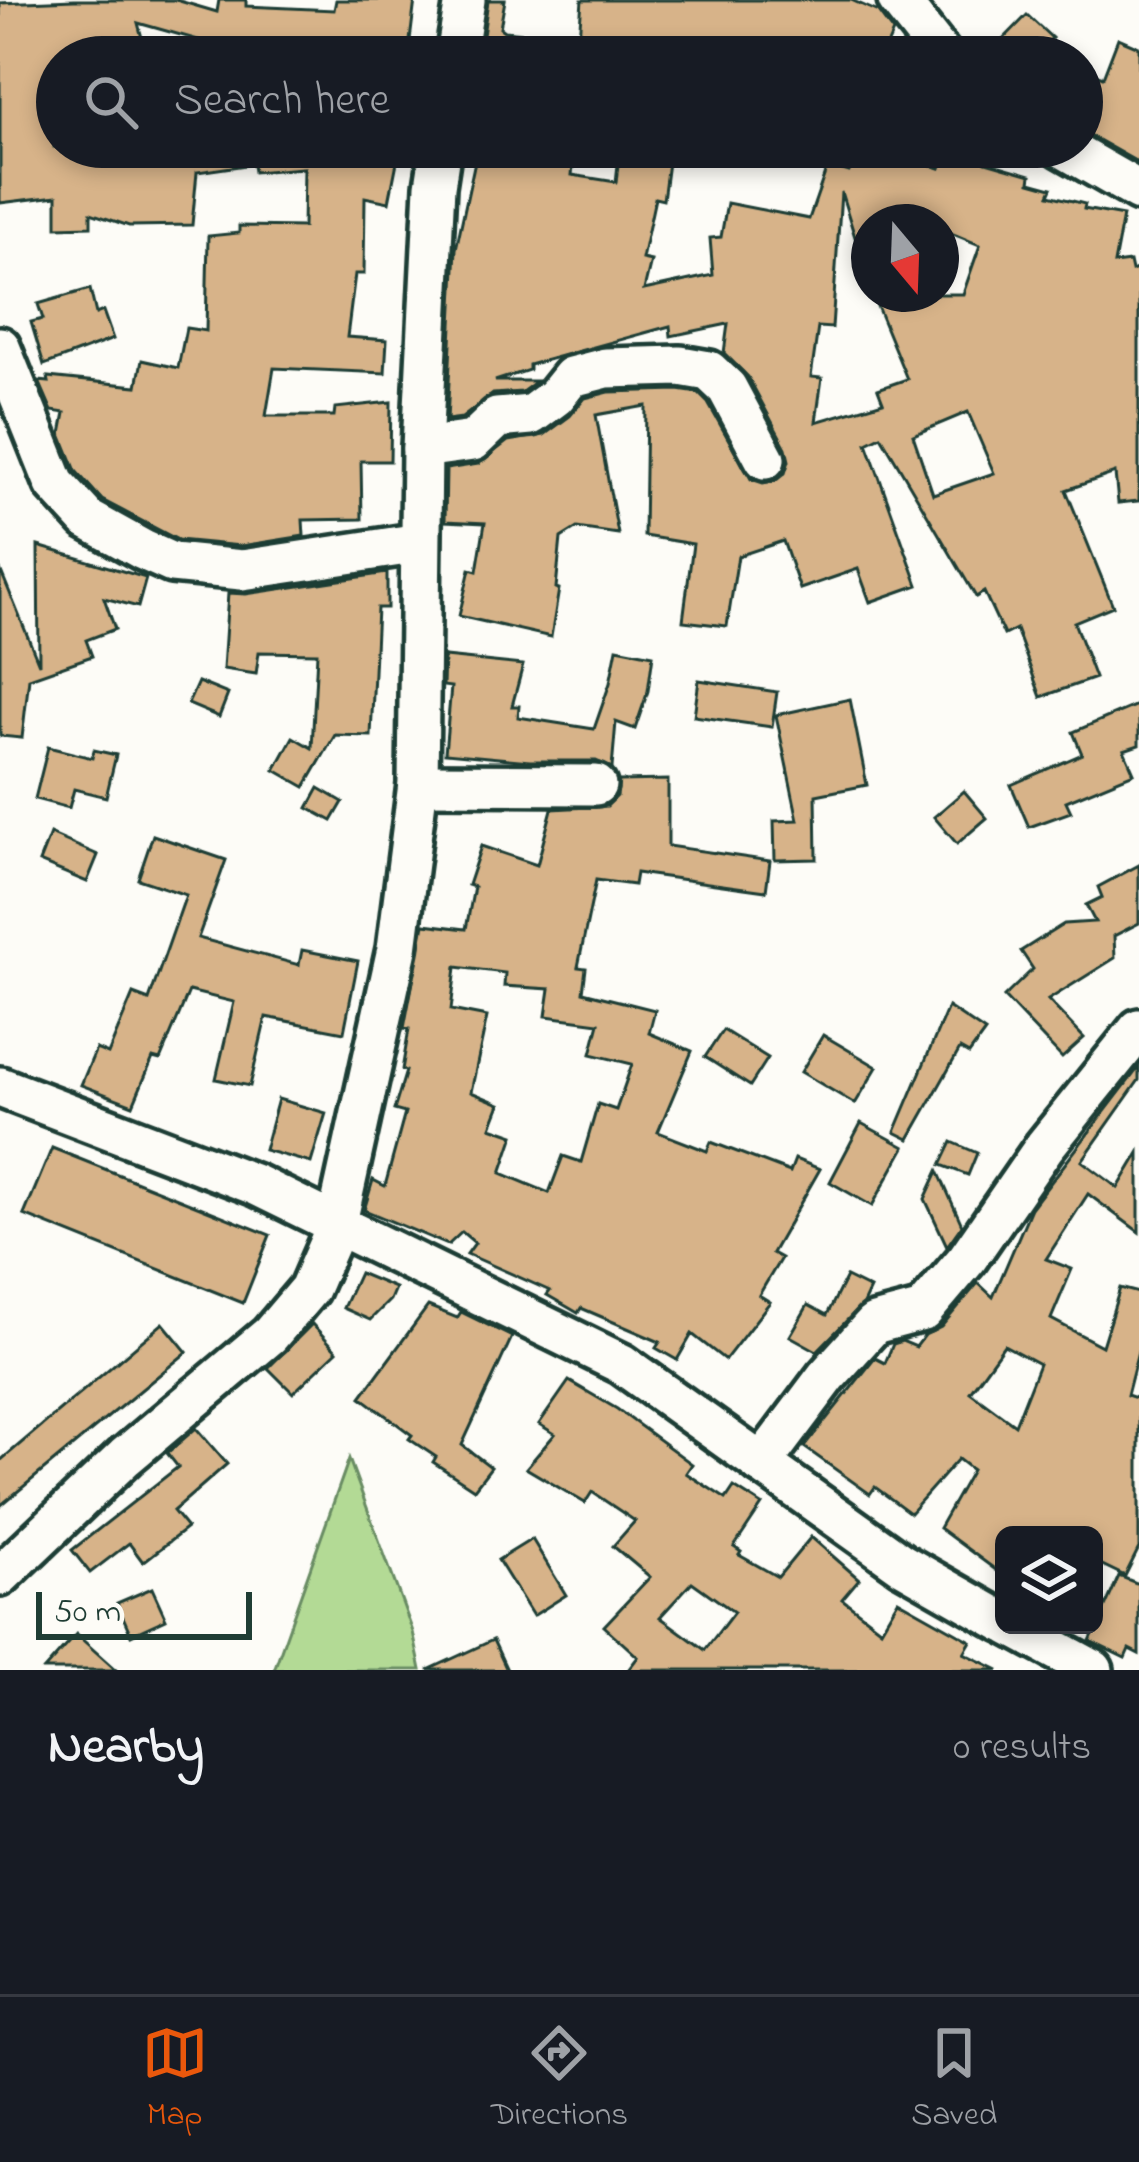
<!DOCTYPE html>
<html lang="en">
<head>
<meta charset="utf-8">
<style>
  :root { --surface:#171b24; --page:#242831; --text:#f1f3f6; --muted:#9ea1a6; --line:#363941; --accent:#ea580c }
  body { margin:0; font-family:"Indie Flower",sans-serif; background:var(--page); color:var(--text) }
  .controls { position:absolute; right:36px; bottom:36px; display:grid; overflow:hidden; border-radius:18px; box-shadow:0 6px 18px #0003 }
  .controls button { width:108px; height:108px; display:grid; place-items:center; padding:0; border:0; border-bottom:3px solid var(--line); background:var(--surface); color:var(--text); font:60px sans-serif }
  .compass { position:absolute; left:851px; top:204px; width:108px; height:108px; border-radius:50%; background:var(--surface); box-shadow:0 6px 18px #0003; rotate:161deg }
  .scale { position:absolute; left:36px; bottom:30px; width:216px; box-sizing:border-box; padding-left:12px; border:6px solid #1f3d34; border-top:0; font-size:33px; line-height:42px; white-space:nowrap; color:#1f3d34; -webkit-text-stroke:9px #fdfcf7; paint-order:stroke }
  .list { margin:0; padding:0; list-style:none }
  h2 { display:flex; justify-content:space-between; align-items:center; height:156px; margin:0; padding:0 48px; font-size:51px }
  h2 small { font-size:39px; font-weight:400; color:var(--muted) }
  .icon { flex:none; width:66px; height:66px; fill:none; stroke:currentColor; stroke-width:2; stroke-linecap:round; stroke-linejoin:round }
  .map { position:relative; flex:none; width:1139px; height:1670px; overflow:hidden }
  .search { position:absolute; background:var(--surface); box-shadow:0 6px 18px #0003; left:36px; right:36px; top:36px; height:132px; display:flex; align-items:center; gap:30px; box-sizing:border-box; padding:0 42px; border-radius:66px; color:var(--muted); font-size:45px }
  .sheet { height:324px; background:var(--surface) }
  nav { display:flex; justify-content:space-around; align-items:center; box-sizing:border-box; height:168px; border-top:3px solid var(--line); background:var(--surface); font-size:33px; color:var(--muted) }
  nav a { display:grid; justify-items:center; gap:6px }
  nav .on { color:var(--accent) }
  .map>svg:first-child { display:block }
</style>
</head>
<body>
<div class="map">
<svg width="1139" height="1670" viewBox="0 0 1139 1670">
  <rect width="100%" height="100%" fill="#fdfcf7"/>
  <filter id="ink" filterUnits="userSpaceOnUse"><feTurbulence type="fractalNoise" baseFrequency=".00833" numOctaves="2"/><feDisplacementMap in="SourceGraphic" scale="24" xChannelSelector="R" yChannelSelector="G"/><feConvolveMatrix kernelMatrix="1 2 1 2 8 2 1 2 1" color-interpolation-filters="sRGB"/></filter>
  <g filter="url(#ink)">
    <polygon fill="#b3da95" stroke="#698c64" stroke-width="3" points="349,1459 413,1632 421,1670 274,1670"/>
    <g fill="#d7b389" stroke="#1f3d34" stroke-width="3" fill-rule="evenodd">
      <polygon points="74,0 176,0 217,12 219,0 246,0 246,6 334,10 336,0 415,0 408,57 197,57 202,41 138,23 147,57 57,57 57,84 49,86 54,147 394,147 391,161 397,162 389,202 365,197 364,274 355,274 347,337 387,340 385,373 274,368 266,416 334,416 335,408 391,402 390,461 361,461 362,519 303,520 304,536 241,546 178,540 102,500 76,471 61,434 65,413 52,411 39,381 49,382 48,377 137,386 142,360 178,368 186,328 206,331 208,236 239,233 239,226 303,227 304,168 254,172 253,164 197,172 192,225 129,226 91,213 91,226 57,227 57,196 0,203 0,3"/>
      <polygon points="488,0 505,0 500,28 504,31 579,38 582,0 851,0 878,12 893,32 882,57 480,57"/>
      <polygon points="1027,15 1052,38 1034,57 986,57"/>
      <polygon points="1118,38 1139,47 1139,163 1082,131 1082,69 1103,77"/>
      <path d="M 478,147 L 575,147 L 572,175 L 616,182 L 620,147 L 670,147 L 663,200 L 655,198 L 642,259 L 651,261 L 644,290 L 713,275 L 710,238 L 721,237 L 727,203 L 809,219 L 834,147 L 843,147 L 842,170 L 849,172 L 860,147 L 898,147 L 896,153 L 940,168 L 948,147 L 976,147 L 990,152 L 986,162 L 1031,175 L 1030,182 L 1052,188 L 1049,195 L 1085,204 L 1084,209 L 1123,216 L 1114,264 L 1130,262 L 1132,271 L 1139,268 L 1139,501 L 1118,503 L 1115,473 L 1066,490 L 1113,606 L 1074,622 L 1095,678 L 1041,697 L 1016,629 L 1004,635 L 984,592 L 976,597 L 881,436 L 867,443 L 918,585 L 870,602 L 858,569 L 800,589 L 783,541 L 738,556 L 727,626 L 683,621 L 693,544 L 644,536 L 646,406 L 596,415 L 618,534 L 577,528 L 561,538 L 556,588 L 559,589 L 551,637 L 459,616 L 470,569 L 477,571 L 485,523 L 445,521 L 446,469 L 478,464 L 508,441 L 544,435 L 570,416 L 585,398 L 609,392 L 678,390 L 698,393 L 708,403 L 751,479 L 763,483 L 775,481 L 785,473 L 789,461 L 786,448 L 748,377 L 724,353 L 728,324 L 671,336 L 670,326 L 529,365 L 529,370 L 495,381 L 537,381 L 522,392 L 493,394 L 462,418 L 447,420 L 456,249 ZM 841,192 L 864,266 L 869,265 L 869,222 L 941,222 L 941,229 L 980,245 L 963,294 L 872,294 L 907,379 L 878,389 L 883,402 L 816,422 L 822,378 L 811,377 L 818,327 L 832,328 ZM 968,412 L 994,473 L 933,494 L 913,435 Z"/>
      <polygon points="90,289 96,314 103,311 113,339 44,365 31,322 43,319 38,304"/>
      <polygon points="38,546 146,578 138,607 104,598 115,629 86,640 92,656 29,678 22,738 0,736 0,569 39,664"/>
      <polygon points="387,573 387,608 377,608 371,736 335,735 305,787 275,770 293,737 312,748 317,653 259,652 256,674 223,669 228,593 246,594"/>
      <polygon points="617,648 653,655 648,691 635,729 616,722 612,768 596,761 530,761 445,753 451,687 443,686 444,657 523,665 512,706 519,706 518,717 594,729 610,683"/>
      <polygon points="699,680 777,692 772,727 694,716"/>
      <polygon points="198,682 228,694 219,717 188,704"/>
      <polygon points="850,699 867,785 816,795 817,859 775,860 774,821 798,820 776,715"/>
      <polygon points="1139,704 1139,745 1124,750 1134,773 1066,801 1071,812 1029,827 1011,785 1082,754 1073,732"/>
      <polygon points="48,747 92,758 94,750 116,755 106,797 74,789 69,808 35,799"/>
      <path d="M 668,780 L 668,846 L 770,861 L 766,891 L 636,873 L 634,885 L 596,880 L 578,967 L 586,968 L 583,992 L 655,1010 L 649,1033 L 692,1051 L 658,1132 L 707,1151 L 711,1142 L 790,1172 L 795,1159 L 820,1169 L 772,1253 L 781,1258 L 759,1295 L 770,1302 L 725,1360 L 692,1334 L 677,1360 L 656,1348 L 660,1342 L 581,1308 L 578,1313 L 547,1295 L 550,1291 L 467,1254 L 475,1243 L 462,1232 L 448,1245 L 364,1210 L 373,1180 L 385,1186 L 405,1113 L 394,1110 L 406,1071 L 402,1070 L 409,1029 L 404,1028 L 424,924 L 466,929 L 474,887 L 468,885 L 481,846 L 537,865 L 552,809 L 607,806 L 617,796 L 619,781 ZM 456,967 L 505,973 L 504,986 L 550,989 L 546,1016 L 599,1023 L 591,1054 L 632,1064 L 616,1110 L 598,1104 L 581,1162 L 563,1156 L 549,1193 L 501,1173 L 514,1135 L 491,1127 L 500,1104 L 471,1092 L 487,1017 L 451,1010 Z"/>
      <polygon points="319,788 343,802 332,821 308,808"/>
      <polygon points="964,791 987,818 957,844 934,817"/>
      <polygon points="50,834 98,855 87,882 39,862"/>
      <polygon points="153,835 226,860 198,938 299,965 302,950 358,961 344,1032 266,1017 250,1086 216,1079 234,1002 189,991 160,1060 153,1058 133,1105 81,1085 96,1049 108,1054 133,994 149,1000 186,895 138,879"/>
      <polygon points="1139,865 1139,923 1114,936 1115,958 1048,1000 1084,1038 1062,1058 1004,997 1033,969 1021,951 1064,924 1095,922 1086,905 1102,897 1098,887"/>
      <polygon points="948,1007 985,1032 969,1054 960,1049 909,1139 895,1132"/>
      <polygon points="723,1030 768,1058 750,1086 705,1057"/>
      <polygon points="823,1035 877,1067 855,1104 801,1072"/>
      <path d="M 1139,1067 L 1139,1080 L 1082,1161 L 1118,1188 L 1139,1153 L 1139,1232 L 1088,1194 L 1046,1259 L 1072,1269 L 1051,1319 L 1102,1346 L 1120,1288 L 1139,1293 L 1139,1348 L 1127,1395 L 1139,1399 L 1139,1548 L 1125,1576 L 1094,1561 L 1094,1535 L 1004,1535 L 1004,1576 L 939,1528 L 972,1470 L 958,1459 L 910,1513 L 875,1487 L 870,1494 L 804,1447 L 875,1358 L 885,1363 L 893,1344 L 902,1341 L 916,1347 L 925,1335 L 941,1327 L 978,1283 L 993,1297 L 1031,1208 ZM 1004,1345 L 1039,1364 L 1015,1425 L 970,1392 Z"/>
      <polygon points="278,1099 326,1113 311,1163 264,1150"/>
      <polygon points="861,1123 905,1147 872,1206 830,1182"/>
      <polygon points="952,1142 977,1153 968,1175 941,1165"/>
      <polygon points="52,1148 270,1235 243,1303 24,1215"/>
      <polygon points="938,1171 962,1225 947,1246 925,1199"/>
      <polygon points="359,1273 395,1288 390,1300 370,1320 343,1308"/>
      <polygon points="846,1277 870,1289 863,1304 817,1351 790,1336 808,1305 827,1315"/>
      <polygon points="428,1306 457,1318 461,1312 512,1337 462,1445 491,1467 474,1489 433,1462 436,1457 409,1439 412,1435 361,1397"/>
      <polygon points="163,1323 187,1352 0,1506 0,1461"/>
      <polygon points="312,1324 337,1351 293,1393 268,1368"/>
      <path d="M 569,1381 L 617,1409 L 692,1464 L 686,1473 L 726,1499 L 734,1487 L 762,1505 L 734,1547 L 741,1552 L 739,1555 L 778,1577 L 811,1537 L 859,1579 L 842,1599 L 881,1629 L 898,1600 L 971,1641 L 964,1653 L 999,1670 L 628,1670 L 638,1657 L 604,1626 L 650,1577 L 613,1546 L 635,1521 L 592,1492 L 585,1503 L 526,1468 L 555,1434 L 539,1424 ZM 692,1582 L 734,1612 L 705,1650 L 660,1617 Z"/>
      <polygon points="196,1428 227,1464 173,1511 187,1528 143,1562 129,1543 90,1573 72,1550 178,1467 167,1453"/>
      <polygon points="532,1539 566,1595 533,1616 498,1560"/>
      <polygon points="1119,1576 1139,1584 1139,1654 1129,1649 1125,1658 1090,1641"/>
      <polygon points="152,1588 166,1619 131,1635 117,1603"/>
      <polygon points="76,1634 116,1670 44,1670"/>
      <polygon points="493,1640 507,1670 428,1670"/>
    </g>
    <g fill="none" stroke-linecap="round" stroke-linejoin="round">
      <g stroke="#1f3d34" stroke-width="48">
        <g id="minor">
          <polyline points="898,0 943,57"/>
          <polyline points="456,57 465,0"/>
          <polyline points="1062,147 1139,191"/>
          <polyline points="0,347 55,484 87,519 143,550 172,563 242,570 420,543"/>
          <polyline points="422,448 473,441 497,418 531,415 555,397 571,377 606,368 680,366 709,371 727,388 765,459"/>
          <polyline points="418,784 596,785"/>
          <polyline points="0,1087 256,1185 622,1364 902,1564 1004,1622"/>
          <polyline points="761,1464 827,1376 874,1324 923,1311 967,1259 1045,1146 1139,1029"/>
          <polyline points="0,1576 125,1457 270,1335 309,1289 336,1227 397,949 418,784 422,448 435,186 441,147"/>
          <polyline points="1010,1625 1093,1670"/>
        </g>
      </g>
      <use href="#minor" stroke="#fdfcf7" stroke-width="39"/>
    </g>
  </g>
</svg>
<div class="controls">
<button><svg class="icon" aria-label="layers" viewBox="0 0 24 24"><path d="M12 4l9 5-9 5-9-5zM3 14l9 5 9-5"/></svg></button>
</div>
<svg class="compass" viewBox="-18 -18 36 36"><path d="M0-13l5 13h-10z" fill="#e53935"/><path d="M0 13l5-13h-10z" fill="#9ea1a6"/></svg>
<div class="scale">50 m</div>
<div class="search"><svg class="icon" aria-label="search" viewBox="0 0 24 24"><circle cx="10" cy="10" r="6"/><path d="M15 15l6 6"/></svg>Search here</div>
</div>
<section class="sheet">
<h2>Nearby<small>0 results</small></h2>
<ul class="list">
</ul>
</section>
<nav>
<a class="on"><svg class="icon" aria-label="map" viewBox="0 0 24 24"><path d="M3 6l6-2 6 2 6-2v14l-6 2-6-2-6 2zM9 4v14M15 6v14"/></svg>Map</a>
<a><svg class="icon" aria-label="directions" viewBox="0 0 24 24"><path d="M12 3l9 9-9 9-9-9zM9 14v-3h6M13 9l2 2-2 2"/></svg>Directions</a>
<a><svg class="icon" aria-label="saved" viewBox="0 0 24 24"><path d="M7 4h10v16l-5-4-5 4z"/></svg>Saved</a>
</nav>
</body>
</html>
